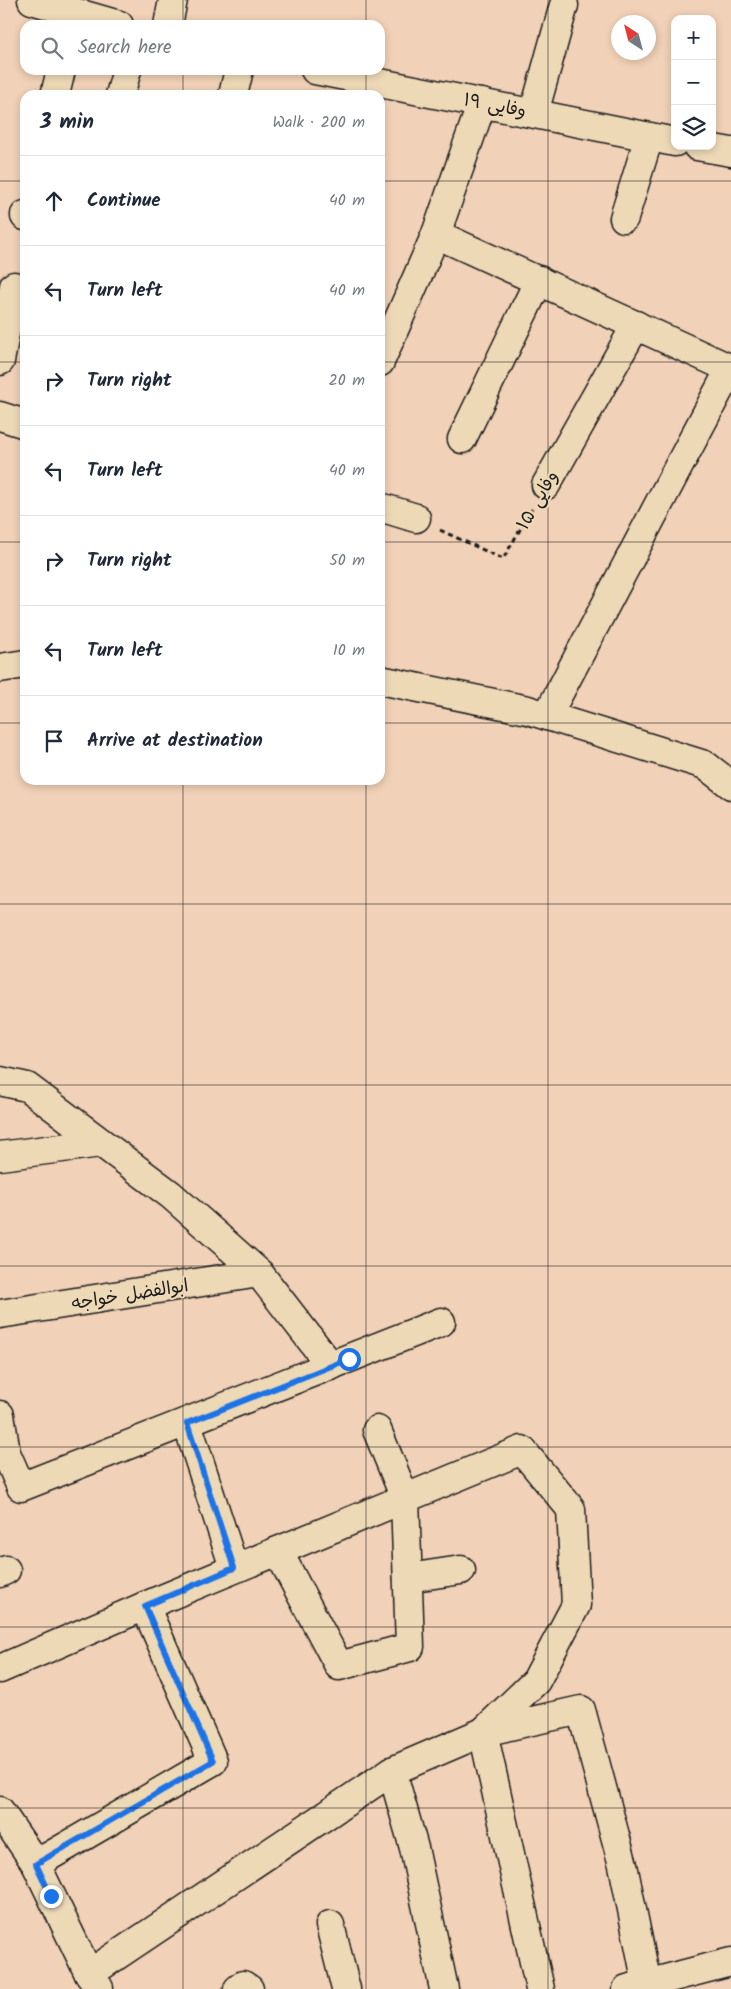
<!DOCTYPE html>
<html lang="en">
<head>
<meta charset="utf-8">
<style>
  :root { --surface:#fff; --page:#f2f2f3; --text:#1f2937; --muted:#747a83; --line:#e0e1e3 }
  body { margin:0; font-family:Kalam,"Playpen Sans Arabic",sans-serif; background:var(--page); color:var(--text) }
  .controls { position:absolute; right:15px; top:15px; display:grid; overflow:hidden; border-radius:10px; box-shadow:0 2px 8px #0003 }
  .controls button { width:45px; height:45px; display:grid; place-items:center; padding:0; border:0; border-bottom:1px solid var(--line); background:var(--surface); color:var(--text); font:25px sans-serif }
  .compass { position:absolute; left:611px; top:15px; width:45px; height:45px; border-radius:50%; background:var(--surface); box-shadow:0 2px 8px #0003; rotate:324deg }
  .stop { position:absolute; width:15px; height:15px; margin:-11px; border:4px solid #1a73e8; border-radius:50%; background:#fff }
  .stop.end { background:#1a73e8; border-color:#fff; box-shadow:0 1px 5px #0008 }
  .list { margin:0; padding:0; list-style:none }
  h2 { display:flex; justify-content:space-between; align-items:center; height:65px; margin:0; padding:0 20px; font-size:21px }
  h2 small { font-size:16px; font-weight:400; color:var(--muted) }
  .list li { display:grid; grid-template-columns:32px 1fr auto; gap:15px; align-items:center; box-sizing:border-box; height:90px; padding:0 20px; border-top:1px solid var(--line) }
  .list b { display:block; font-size:19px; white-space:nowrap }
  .list em { font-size:16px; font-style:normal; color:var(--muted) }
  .icon { flex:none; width:28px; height:28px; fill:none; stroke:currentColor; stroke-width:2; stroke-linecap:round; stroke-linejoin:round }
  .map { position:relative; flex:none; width:731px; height:1989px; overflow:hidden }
  .search { position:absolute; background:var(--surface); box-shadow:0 2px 8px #0003; left:20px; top:20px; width:365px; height:55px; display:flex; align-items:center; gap:12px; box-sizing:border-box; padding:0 18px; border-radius:15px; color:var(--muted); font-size:19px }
  .panel { position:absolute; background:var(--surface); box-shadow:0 2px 8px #0003; left:20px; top:90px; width:365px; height:695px; border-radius:15px }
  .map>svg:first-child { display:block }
</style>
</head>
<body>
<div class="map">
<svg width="731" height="1989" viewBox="0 0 731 1989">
  <rect width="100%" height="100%" fill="#f1d1b7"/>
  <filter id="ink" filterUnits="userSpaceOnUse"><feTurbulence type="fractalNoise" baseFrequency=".02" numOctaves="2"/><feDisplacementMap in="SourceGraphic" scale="10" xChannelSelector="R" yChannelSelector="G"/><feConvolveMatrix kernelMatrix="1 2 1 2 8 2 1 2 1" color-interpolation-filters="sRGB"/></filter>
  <g filter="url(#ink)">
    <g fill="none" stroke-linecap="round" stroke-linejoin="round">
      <g stroke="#1c1c1c" stroke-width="31">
        <g id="minor">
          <polyline points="32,0 119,25"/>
          <polyline points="168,25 173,0"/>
          <polyline points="315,70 675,142"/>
          <polyline points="55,95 61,70"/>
          <polyline points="120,95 127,70"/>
          <polyline points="233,95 239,70"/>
          <polyline points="534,113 564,5"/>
          <polyline points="697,146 731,152"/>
          <polyline points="25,216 25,215"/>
          <polyline points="624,218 649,137"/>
          <polyline points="436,234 731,369"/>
          <polyline points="0,361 14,286"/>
          <polyline points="380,362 436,234 482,103"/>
          <polyline points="0,416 25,424"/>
          <polyline points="462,439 539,280"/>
          <polyline points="546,485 636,325"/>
          <polyline points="380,507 416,518"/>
          <polyline points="0,668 25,664"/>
          <polyline points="380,680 528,710 705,765 731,785"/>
          <polyline points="547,716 730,369"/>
          <polyline points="0,1081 27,1087 171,1195 259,1273 331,1366"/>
          <polyline points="0,1156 101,1143"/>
          <polyline points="0,1314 259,1273"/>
          <polyline points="0,1415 6,1453 21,1487 441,1322"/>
          <polyline points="187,1423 234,1568"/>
          <polyline points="278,1551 339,1666 410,1647 405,1498 377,1430"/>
          <polyline points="0,1573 6,1570"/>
          <polyline points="408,1578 461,1570"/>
          <polyline points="0,1669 145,1606 522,1450 571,1509 576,1605 536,1681 483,1732 540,1989"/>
          <polyline points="392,1771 414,1848 444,1989"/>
          <polyline points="0,1811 36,1864 89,1974 99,1988"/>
          <polyline points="36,1864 213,1761 145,1606"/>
          <polyline points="330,1925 346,1989"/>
          <polyline points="89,1974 392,1771 483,1732 581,1710 623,1865 648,1989"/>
          <polyline points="238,1989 243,1985 249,1989"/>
          <polyline points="627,1989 731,1962"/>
        </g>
      </g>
      <polyline stroke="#1c1c1c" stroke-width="3" stroke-dasharray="5 4" stroke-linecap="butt" points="440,530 503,559 532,509"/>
      <use href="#minor" stroke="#eed9b7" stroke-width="28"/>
    </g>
  </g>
  <g fill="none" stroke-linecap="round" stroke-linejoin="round" filter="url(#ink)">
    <polyline stroke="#1a73e8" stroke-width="6" points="51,1896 36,1864 213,1761 145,1606 234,1568 187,1423 349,1359"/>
  </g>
  <path fill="none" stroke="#1c1c1c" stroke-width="1" stroke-opacity="0.55" d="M 183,0 L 183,25M 366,0 L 366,25M 548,0 L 548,1989M 183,70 L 183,95M 366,70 L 366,95M 0,181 L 25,181M 380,181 L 731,181M 0,362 L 25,362M 380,362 L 731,362M 0,542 L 25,542M 380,542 L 731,542M 0,723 L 25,723M 380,723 L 731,723M 183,780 L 183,1989M 366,780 L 366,1989M 0,904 L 731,904M 0,1085 L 731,1085M 0,1266 L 731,1266M 0,1447 L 731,1447M 0,1627 L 731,1627M 0,1808 L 731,1808"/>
  <g text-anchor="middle" stroke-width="4" stroke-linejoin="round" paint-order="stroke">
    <g font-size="18" fill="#1c1c1c" stroke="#eed9b7">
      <text transform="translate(495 105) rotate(11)" y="6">وفایی ۱۹</text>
      <text transform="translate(537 500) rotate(-60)" y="6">وفایی ۱۵</text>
      <text transform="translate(130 1294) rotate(-9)" y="6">ابوالفضل خواجه</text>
    </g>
  </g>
</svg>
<div class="controls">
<button>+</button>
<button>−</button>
<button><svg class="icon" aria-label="layers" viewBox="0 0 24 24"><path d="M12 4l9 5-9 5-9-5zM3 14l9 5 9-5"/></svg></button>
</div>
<svg class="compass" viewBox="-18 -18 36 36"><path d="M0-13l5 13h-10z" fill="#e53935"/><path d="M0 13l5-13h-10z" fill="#747a83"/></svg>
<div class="stop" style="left:349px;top:1359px"></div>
<div class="stop end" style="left:51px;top:1896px"></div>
<div class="search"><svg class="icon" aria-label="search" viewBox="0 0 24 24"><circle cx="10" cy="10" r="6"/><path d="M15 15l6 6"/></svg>Search here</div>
<section class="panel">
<h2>3 min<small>Walk · 200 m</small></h2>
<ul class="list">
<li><svg class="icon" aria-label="ahead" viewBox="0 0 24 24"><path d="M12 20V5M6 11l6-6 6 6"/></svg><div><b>Continue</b></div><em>40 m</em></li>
<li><svg class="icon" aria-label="left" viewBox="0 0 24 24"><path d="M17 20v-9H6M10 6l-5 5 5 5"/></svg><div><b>Turn left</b></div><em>40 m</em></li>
<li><svg class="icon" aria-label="right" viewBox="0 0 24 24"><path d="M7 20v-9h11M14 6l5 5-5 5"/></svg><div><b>Turn right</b></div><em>20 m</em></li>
<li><svg class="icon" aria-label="left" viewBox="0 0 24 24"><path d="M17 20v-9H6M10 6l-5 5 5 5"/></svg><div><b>Turn left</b></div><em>40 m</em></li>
<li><svg class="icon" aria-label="right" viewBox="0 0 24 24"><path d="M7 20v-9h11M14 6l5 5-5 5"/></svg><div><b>Turn right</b></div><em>50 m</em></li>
<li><svg class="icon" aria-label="left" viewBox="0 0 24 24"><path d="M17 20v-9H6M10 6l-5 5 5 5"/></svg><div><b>Turn left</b></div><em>10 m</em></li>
<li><svg class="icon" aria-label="arrive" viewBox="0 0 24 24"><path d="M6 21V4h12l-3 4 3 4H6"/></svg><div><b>Arrive at destination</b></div></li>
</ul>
</section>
</div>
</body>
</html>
